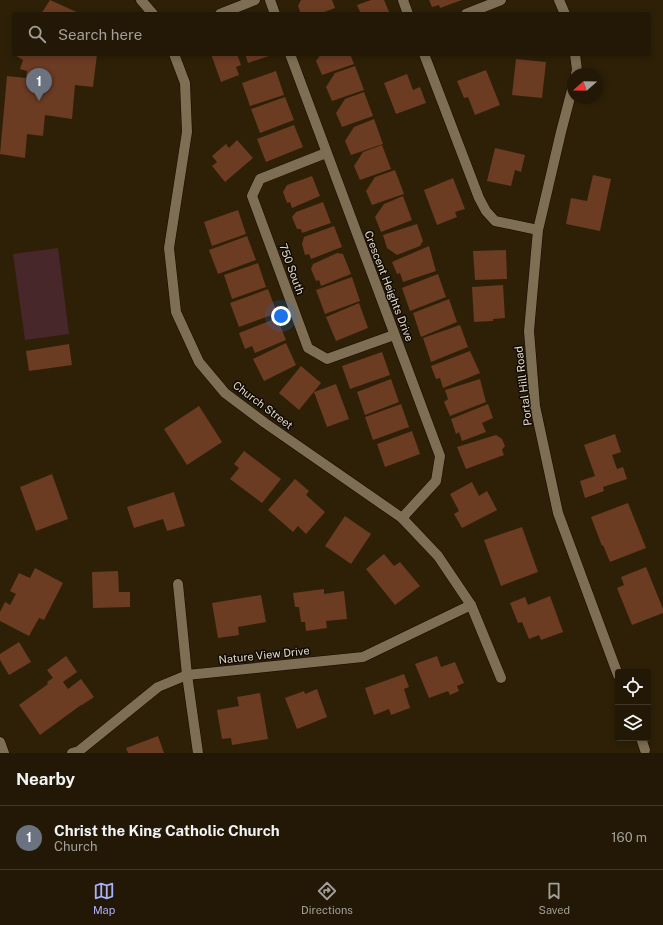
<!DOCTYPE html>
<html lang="en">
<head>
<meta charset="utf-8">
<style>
  :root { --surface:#221805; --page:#2a210f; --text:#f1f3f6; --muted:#a2a09a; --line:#3f3727; --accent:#aab0fb }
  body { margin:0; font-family:"Public Sans",sans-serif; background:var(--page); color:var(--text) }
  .controls { position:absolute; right:12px; bottom:12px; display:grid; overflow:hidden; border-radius:4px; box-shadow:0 2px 6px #0003 }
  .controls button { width:36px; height:36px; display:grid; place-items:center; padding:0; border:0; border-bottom:1px solid var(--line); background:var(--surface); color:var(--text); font:20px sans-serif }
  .compass { position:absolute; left:567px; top:68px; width:36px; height:36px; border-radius:50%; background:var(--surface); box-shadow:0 2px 6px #0003; rotate:250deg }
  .you { position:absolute; left:281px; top:316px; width:14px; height:14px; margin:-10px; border:3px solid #fff; border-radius:50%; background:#1a73e8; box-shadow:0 0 0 6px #1a73e833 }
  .badge { display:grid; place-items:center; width:26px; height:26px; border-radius:50%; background:var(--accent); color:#fff; font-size:13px; font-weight:700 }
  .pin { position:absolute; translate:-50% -33px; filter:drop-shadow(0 1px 2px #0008) }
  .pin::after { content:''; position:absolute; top:21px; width:14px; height:12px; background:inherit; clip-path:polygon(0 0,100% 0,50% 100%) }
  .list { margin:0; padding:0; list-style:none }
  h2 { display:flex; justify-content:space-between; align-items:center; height:52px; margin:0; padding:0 16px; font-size:17px }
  h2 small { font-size:13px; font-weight:400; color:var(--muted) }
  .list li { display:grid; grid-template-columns:26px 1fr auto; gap:12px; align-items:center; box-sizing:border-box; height:64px; padding:0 16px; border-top:1px solid var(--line) }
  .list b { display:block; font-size:15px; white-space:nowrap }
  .list p { margin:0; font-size:13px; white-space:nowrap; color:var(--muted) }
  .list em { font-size:13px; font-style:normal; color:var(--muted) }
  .icon { flex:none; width:22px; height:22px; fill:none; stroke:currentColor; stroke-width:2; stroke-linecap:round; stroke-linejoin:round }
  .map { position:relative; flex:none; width:663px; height:753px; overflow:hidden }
  .search { position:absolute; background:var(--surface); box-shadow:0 2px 6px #0003; left:12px; right:12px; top:12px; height:44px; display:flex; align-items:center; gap:10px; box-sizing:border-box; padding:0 14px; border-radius:4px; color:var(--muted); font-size:15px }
  .sheet { height:116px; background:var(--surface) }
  nav { display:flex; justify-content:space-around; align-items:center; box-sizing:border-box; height:56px; border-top:1px solid var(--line); background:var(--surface); font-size:11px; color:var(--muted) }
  nav a { display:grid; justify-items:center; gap:2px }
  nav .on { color:var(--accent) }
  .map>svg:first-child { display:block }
</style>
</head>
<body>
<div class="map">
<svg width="663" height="753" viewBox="0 0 663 753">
  <rect width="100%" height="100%" fill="#2d2007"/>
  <polygon fill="#47272a" points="58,248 69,334 25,340 13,254"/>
  <g fill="#6b3b22">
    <polygon points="50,0 81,14 41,14"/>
    <polygon points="301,0 332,0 335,8 319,14 301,14 298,6"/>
    <polygon points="371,0 384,0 390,14 361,14 357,5"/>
    <polygon points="429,0 462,0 440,8 439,5 432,7"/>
    <polygon points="13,54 97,54 93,87 75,85 72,119 45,115 43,136 27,134 25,158 0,154 7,76 26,78 27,71 20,69 23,60"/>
    <polygon points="211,54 237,54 241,65 236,67 239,75 221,82"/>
    <polygon points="245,54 271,54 272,55 248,63"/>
    <polygon points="321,54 350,54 354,64 322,75 316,61"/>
    <polygon points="516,59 546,62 542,98 512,95"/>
    <polygon points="355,66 364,90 332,101 326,87 335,73"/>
    <polygon points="486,70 500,105 475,115 468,97 464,98 457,81"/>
    <polygon points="276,71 284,95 250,106 242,83"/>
    <polygon points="407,74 413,90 420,87 426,103 396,114 384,83"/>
    <polygon points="364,92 373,116 342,127 336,113 345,99"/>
    <polygon points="285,97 294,120 260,133 251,109"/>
    <polygon points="374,119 383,144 351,155 345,141 354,127"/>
    <polygon points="294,125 303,147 266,162 257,139"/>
    <polygon points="237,140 253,158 225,182 212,166 217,162 212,156 226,144 229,148"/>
    <polygon points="382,145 391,169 360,180 354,166 363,152"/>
    <polygon points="495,148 525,155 521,172 515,170 511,186 487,181"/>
    <polygon points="395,170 404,194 372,205 366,191 375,177"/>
    <polygon points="593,175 611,179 600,231 566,224 571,198 587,201"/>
    <polygon points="312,176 320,196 292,208 290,202 287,203 283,192 287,185"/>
    <polygon points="453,178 465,209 455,212 457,217 437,225 424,190"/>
    <polygon points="403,196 412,220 381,232 375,217 384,204"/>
    <polygon points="323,202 331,223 302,233 301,229 297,229 292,217 296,212"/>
    <polygon points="238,210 246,234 212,246 204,222"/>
    <polygon points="417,224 423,241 420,246 397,255 387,248 383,235"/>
    <polygon points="334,226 342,247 311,259 309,254 305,255 302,244 304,237"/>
    <polygon points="247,236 256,260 218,274 209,250"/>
    <polygon points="429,246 436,271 403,282 400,273 397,274 392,262"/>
    <polygon points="506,250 507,279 475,280 473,251"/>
    <polygon points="337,253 343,254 351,274 321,286 319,280 316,281 311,269 313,264"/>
    <polygon points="258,263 266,287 232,299 224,275"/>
    <polygon points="438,274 446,297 410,311 402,288"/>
    <polygon points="352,277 360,301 325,314 316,290"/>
    <polygon points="503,285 505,318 493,319 493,321 474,322 472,287"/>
    <polygon points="268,289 277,313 239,327 230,303"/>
    <polygon points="449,299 457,322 421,337 413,313"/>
    <polygon points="359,303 368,328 336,341 326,317"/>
    <polygon points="277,318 286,340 255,353 252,346 245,349 239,333"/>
    <polygon points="460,325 468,347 431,362 423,338"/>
    <polygon points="286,343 296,365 264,381 253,359"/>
    <polygon points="69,344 72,365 29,371 26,351"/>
    <polygon points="470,351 480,373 443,388 440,378 436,379 431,366"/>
    <polygon points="382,352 390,375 350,389 342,366"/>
    <polygon points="301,366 321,383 299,410 279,393"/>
    <polygon points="391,379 399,402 365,415 357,392"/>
    <polygon points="480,379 486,402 450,416 444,402 448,399 445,390"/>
    <polygon points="336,384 349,419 327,427 314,392"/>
    <polygon points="401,404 409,427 373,440 365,417"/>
    <polygon points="488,404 493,418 482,423 486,432 462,441 459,432 456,434 451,419"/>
    <polygon points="199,406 222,442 187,465 164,429"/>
    <polygon points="412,431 420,454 385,467 377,444"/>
    <polygon points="615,434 621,452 612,455 617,469 623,467 627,479 603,487 604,491 585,498 580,481 595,476 584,445"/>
    <polygon points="496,435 502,439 505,446 502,450 504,455 466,469 457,447"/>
    <polygon points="244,451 281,479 262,503 230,479 239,468 234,464"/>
    <polygon points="52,474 68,519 36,531 20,487"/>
    <polygon points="295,479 309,491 306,495 325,512 306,534 298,526 293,532 268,510"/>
    <polygon points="472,482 479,496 487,491 497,510 462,528 454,514 459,511 450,494"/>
    <polygon points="174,492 185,526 167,531 163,519 134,528 127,507"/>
    <polygon points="628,503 646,548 610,562 603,545 602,546 591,517"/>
    <polygon points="345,516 371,534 351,564 325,546"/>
    <polygon points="522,527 538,572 501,586 484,540"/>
    <polygon points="384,554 394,566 400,562 420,586 395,605 366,569"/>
    <polygon points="646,567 663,609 663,613 632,625 617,588 624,585 621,577"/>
    <polygon points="35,568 63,583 44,620 39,618 29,636 0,621 0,612 5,602 10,605 16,594 10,591 19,573 30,578"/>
    <polygon points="118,571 119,592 130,592 130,607 93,608 92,572"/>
    <polygon points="324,589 324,594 344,591 347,619 326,621 327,628 306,631 305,622 301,622 299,607 295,607 293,593"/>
    <polygon points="261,595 266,622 238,627 239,635 218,638 212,603"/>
    <polygon points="550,596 563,632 541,640 539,635 529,639 522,622 518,623 510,603 525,597 528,605"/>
    <polygon points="19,642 31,662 9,675 0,660 0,654"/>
    <polygon points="66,656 77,672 63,682 68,689 81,679 94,697 82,705 81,705 40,735 19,705 48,684 47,682 53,678 47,670"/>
    <polygon points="437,656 441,667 455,662 464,683 457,686 459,691 450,695 448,691 429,698 415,664"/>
    <polygon points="404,674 409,687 404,689 410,708 391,715 389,709 374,715 365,688"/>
    <polygon points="317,689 327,717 297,729 285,698 304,691 305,694"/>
    <polygon points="260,693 268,739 232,745 231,738 222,739 217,710 239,706 237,697"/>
    <polygon points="158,736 164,753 128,753 126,748"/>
  </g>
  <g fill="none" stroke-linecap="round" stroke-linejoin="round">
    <g stroke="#150900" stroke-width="11">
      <g id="street">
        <polyline points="141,0 153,14"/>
        <polyline points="270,0 275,14"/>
        <polyline points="403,0 408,14"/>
        <polyline points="559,0 565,14"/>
        <polyline points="220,14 255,0"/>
        <polyline points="466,14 501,0"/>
        <polyline points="174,54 185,83 187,132 169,248 176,312 199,362 225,393 265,423 402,518 438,556 471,605 501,678"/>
        <polyline points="290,54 440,456 436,481 402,518"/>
        <polyline points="424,54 479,198 486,211 495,221 538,230"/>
        <polyline points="575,54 577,70 576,74"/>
        <polyline points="573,86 561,132 538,230 529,331 535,406 558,513 618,675"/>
        <polyline points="326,153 260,179 252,196 308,348 327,359 394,335"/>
        <polyline points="178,584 187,675 198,753"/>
        <polyline points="641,738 645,750"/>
        <polyline points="0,742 4,753"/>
        <polyline points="72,753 79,751 158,687 187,675 363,657 471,605"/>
      </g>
    </g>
    <use href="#street" stroke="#7e6e54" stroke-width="10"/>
  </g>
  <g text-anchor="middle" stroke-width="3" stroke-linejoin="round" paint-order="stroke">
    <g font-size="11" fill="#e2d8ca" stroke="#110b03">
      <text transform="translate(292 269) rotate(70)" y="4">750 South</text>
      <text transform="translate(389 286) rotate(69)" y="4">Crescent Heights Drive</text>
      <text transform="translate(523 386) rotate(-97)" y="4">Portal Hill Road</text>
      <text transform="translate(263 405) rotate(37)" y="4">Church Street</text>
      <text transform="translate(264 655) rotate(-6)" y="4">Nature View Drive</text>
    </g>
  </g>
</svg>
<div class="controls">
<button><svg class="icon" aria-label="locate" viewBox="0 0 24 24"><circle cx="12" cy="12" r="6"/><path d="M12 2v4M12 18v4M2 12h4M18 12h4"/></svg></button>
<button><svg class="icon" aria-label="layers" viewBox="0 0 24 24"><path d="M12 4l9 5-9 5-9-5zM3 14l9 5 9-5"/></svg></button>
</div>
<svg class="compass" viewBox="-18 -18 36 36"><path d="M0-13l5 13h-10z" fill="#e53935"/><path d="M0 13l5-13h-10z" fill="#a2a09a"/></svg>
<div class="you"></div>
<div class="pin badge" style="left:39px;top:101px;background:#6b7280">1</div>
<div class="search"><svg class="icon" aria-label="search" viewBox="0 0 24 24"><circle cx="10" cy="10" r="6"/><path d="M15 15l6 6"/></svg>Search here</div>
</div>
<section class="sheet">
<h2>Nearby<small></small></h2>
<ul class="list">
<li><span class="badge" style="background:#6b7280">1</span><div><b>Christ the King Catholic Church</b><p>Church</p></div><em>160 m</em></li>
</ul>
</section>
<nav>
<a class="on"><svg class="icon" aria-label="map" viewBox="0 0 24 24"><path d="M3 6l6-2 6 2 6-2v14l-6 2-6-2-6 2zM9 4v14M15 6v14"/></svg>Map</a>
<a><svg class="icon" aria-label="directions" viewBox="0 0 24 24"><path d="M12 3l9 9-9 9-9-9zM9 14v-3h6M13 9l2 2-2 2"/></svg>Directions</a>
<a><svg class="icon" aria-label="saved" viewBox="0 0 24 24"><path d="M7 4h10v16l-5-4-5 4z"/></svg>Saved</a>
</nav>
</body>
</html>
